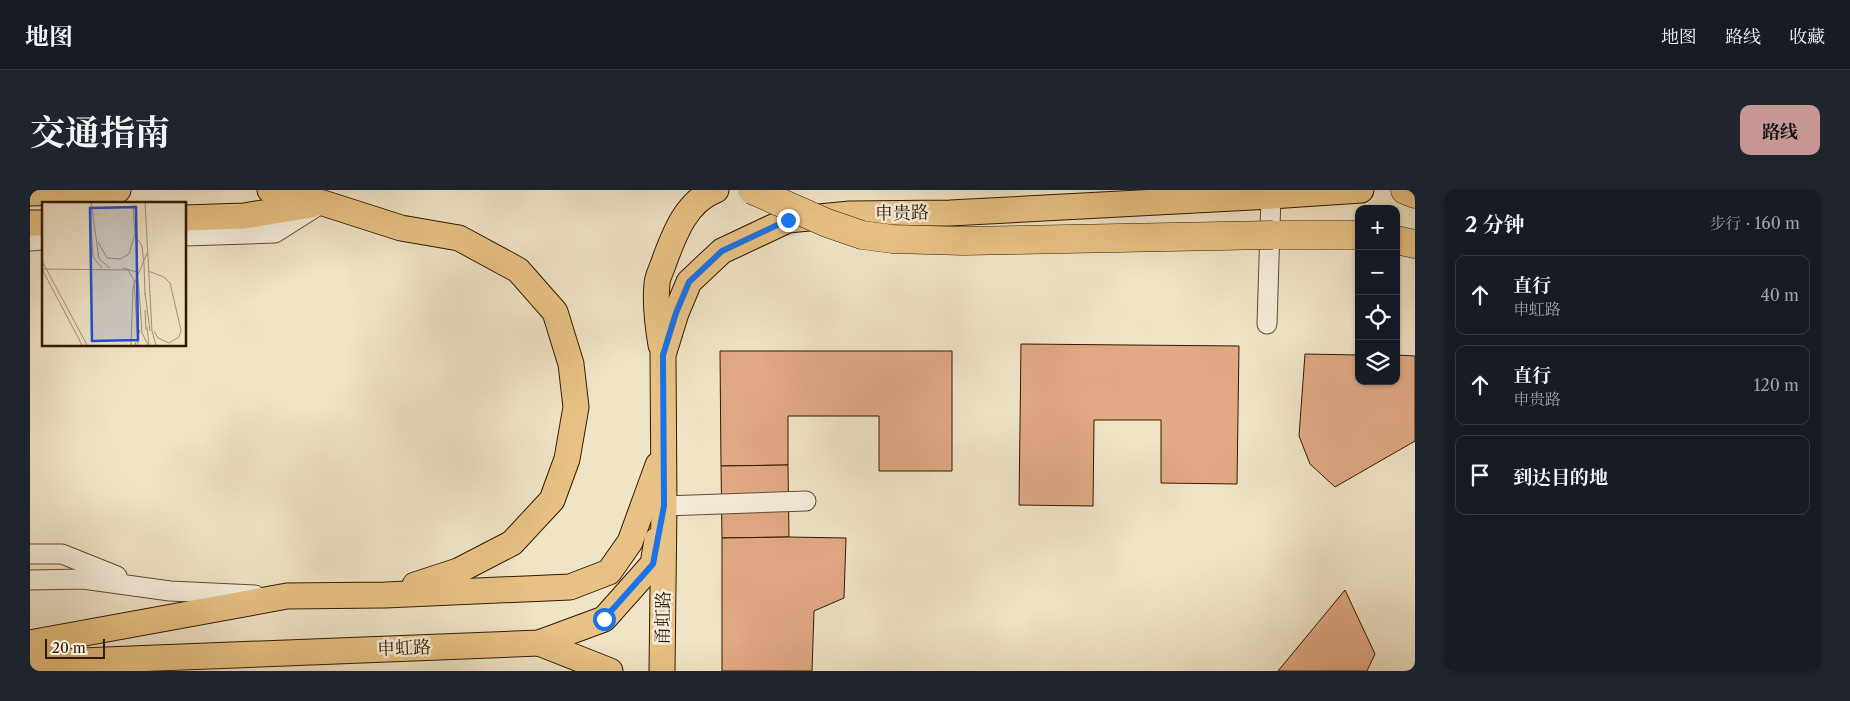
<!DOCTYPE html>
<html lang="zh">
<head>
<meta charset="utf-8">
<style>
  :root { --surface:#171b24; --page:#20242c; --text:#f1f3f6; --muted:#9ea1a6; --line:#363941; --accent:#c59692 }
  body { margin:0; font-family:"Libre Caslon Text","Noto Serif SC",serif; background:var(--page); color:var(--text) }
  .controls { position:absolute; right:15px; top:15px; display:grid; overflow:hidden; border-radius:10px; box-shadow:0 1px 4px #0004 }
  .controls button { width:45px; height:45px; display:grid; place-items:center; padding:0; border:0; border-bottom:1px solid var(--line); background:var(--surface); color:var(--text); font:25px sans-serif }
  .scale { position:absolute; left:15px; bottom:12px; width:60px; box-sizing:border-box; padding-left:5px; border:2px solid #321900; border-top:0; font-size:14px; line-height:18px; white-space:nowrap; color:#321900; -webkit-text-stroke:4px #f5eddb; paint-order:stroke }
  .stop { position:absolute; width:15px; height:15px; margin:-11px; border:4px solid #1a73e8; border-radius:50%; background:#fff }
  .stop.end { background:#1a73e8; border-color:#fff; box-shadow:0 1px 5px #0008 }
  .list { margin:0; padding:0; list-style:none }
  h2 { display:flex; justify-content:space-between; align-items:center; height:65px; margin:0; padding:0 20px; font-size:21px }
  h2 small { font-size:16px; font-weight:400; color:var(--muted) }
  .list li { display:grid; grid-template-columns:32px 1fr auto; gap:15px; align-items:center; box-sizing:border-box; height:80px; margin:0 10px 10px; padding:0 10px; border:1px solid var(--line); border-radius:10px }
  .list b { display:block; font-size:19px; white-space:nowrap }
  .list p { margin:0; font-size:16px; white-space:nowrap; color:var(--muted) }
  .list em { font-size:16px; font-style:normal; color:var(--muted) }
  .icon { flex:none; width:28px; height:28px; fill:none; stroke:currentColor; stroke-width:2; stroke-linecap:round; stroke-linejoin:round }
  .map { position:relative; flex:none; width:1385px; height:481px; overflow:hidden; border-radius:10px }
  header { display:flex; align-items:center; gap:30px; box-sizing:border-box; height:70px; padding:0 25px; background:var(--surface); border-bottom:1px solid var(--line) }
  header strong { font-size:24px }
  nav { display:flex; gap:28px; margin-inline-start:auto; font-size:18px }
  .intro { display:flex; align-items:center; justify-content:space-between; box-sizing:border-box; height:120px; padding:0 30px }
  h1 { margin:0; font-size:35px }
  .button { padding:12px 22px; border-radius:10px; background:var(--accent); color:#111; font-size:18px; font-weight:700 }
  main { display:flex; gap:30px; padding:0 30px }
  aside { flex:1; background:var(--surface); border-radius:10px; box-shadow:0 1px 4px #0004 }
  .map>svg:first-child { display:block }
</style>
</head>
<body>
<header>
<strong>地图</strong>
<nav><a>地图</a><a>路线</a><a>收藏</a></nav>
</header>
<div class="intro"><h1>交通指南</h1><a class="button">路线</a></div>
<main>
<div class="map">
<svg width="1385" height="481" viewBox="0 0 1385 481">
  <rect width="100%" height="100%" fill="#f0e4c7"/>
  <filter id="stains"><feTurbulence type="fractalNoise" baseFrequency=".004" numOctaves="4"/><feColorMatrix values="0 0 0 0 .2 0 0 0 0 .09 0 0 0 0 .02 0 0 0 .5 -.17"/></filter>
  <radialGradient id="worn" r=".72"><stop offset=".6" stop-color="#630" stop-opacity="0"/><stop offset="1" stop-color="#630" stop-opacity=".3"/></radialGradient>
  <g fill="#e1a984" stroke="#321900">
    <polygon points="991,154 1209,156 1207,294 1131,293 1131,230 1064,230 1063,316 989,315"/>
    <polygon points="690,161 922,161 922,281 849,281 849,226 758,226 758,275 691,276"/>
    <polygon points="1275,164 1329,165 1329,191 1366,191 1366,165 1385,166 1385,251 1305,297 1280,274 1269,246"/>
    <polygon points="758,275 759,347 692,348 691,276"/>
    <polygon points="759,347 816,348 814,408 784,421 782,481 692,481 692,348"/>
    <polygon points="1315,400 1345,464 1337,481 1248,481"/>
  </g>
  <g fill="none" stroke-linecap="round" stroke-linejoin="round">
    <g stroke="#624c32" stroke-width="21">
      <g id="minor">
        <polyline points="1230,2 1241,6 1237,134"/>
        <polyline points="155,46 245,43 286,17"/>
        <polyline points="0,51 14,50"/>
        <polyline points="634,316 776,311"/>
        <polyline points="0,364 32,364 87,386"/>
        <polyline points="0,390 53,389 140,401 225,405"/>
      </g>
    </g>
    <g stroke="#321900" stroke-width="27">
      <g id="major">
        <polyline points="240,0 293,13 371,38 429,48 488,80 525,122 541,174 546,217 537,269 522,310 482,353 428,381 385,395"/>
        <polyline points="0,3 88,0"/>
        <polyline points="155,28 214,26 281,15"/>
        <polyline points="0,33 14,33"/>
        <path d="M 631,155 C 628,137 625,112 627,94 C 627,87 632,79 634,72 C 644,45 656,11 686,0"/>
        <polyline points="0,453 257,406 355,405 540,397 579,382 600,352 628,275"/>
        <polyline points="509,453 580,481"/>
        <polyline points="0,473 509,453 574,429 623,374 627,350"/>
        <polyline points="632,481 634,316 633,165 646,123 659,92 692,61 758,30 820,24 920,23 1241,6 1331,0"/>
      </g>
    </g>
    <g stroke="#321900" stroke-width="29">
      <g id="highway">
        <polyline points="1375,0 1385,4"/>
        <polyline points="1243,45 1329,45"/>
        <polyline points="1366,50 1385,54"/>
      </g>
    </g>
    <use href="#minor" stroke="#f5eddb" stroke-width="19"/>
    <use href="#major" stroke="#e8c284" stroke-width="25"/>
    <use href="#highway" stroke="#e8c284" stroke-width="28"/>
    <g stroke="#321900" stroke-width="29" stroke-linecap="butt">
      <polyline id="highway-bridge" points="722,0 797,33 832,45 862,49 933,51 1243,45"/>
    </g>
    <use href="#highway-bridge" stroke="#e8c284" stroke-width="28"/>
  </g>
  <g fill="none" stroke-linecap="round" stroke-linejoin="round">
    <polyline stroke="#1a73e8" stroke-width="6" points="574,429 623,374 634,316 633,165 646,123 659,92 692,61 758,30"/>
  </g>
  <g text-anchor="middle" stroke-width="5" stroke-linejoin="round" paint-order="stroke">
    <g font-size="18" fill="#321900" stroke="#f5eddb">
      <text transform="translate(872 23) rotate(-1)" y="6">申贵路</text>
      <text transform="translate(633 428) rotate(-89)" y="6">甬虹路</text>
      <text transform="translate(374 458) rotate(-2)" y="6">申虹路</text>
    </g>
  </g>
  <g transform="translate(12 12)">
    <rect width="144" height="144" fill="#f0e4c7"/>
    <path fill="none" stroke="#a49377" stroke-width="1" d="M 49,0 L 57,57 L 68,66M 103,0 L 110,129 L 114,143M 91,3 L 93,33 L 100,44 L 102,62 L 103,93M 48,6 L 51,55 L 60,66M 56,40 L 65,56 L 78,57 L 87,52 L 95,26 L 93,3M 0,59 L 45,143M 81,66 L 95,70 L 97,88M 0,67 L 86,68 L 92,78 L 96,143M 0,67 L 40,143M 106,69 L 122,75 L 128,81 L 139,128M 97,88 L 100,131 L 106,143M 103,91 L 108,129M 103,108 L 104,128M 105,125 L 107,143M 112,129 L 116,136 L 127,141 L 137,135 L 139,128M 89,143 L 91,85 L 105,51M 93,143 L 98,128"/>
    <path fill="#1d4ed8" fill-opacity="0.15" stroke="#1d4ed8" stroke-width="2.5" d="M 94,5 L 96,138 L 50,139 L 48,6 Z"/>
    <rect width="144" height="144" fill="none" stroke="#321900" stroke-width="2.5"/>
  </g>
  <rect width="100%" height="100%" filter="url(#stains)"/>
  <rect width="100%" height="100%" fill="url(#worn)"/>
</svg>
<div class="controls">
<button>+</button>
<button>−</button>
<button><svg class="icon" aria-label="locate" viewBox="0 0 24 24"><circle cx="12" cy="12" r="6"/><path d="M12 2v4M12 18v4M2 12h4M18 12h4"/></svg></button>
<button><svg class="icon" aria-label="layers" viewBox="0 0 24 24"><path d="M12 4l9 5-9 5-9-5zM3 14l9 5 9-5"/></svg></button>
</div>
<div class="scale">20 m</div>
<div class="stop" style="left:574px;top:429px"></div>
<div class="stop end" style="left:758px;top:30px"></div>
</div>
<aside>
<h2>2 分钟<small>步行 · 160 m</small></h2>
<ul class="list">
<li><svg class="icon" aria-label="ahead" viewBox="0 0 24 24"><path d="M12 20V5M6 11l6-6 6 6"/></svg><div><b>直行</b><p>申虹路</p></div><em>40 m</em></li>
<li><svg class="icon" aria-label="ahead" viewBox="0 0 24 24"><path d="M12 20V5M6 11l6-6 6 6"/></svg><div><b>直行</b><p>申贵路</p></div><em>120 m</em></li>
<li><svg class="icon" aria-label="arrive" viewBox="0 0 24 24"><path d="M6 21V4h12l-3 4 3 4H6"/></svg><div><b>到达目的地</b></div></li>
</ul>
</aside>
</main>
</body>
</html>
